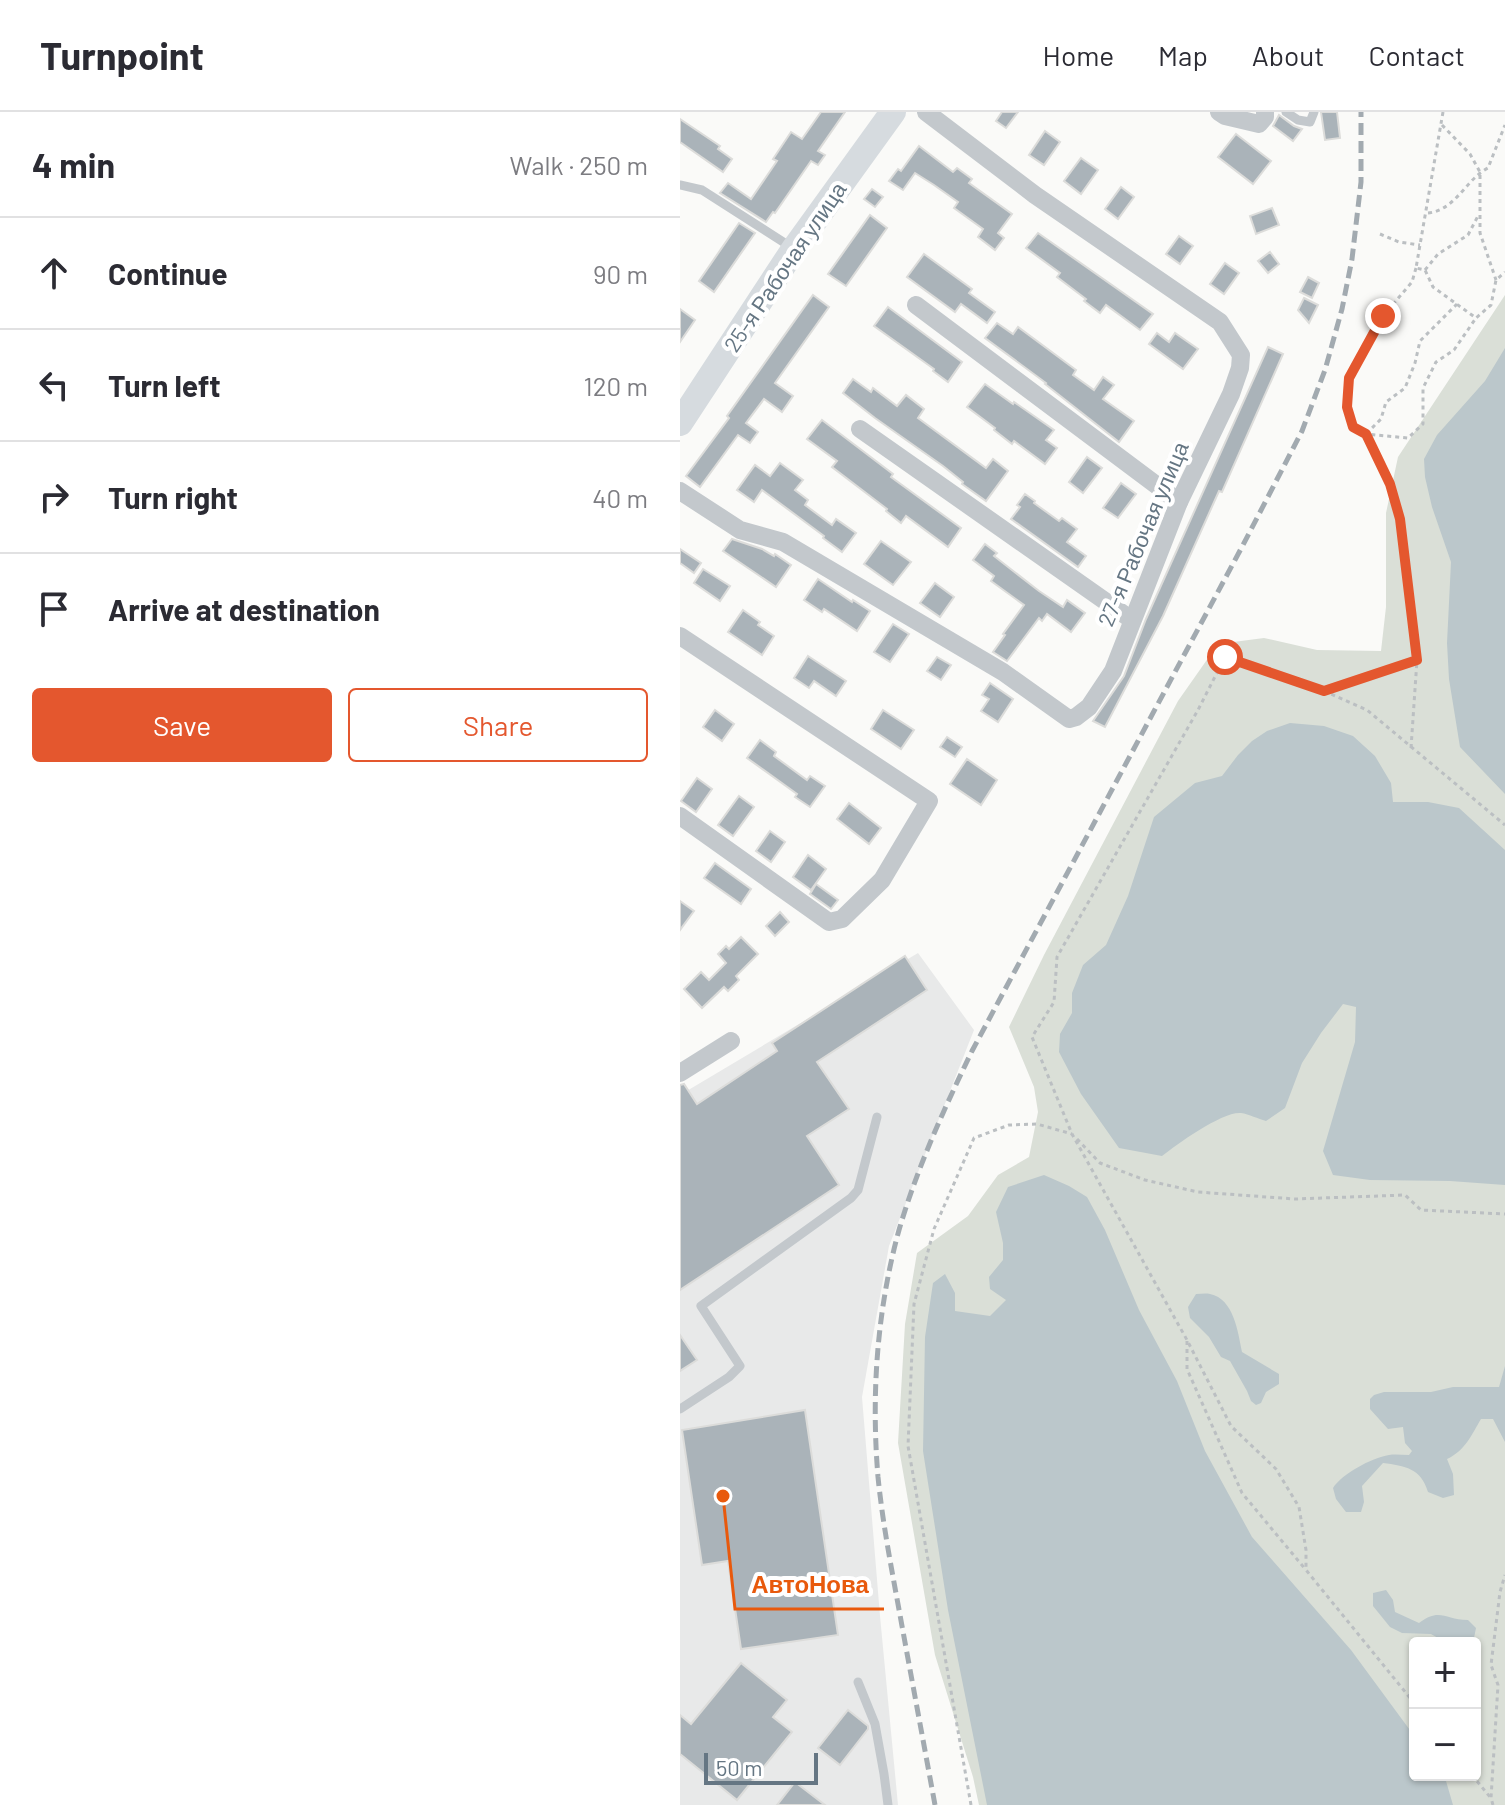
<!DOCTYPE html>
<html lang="en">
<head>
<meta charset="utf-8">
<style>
  :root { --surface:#fff; --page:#f7f7f7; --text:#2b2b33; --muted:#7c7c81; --line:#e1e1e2; --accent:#e4572e }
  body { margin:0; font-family:Barlow,sans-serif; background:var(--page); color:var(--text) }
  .controls { position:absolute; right:24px; bottom:24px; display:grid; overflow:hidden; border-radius:8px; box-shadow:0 2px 6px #0004 }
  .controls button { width:72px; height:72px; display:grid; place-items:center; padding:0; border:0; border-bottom:2px solid var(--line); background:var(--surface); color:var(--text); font:40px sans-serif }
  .scale { position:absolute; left:24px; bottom:20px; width:114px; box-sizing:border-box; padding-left:8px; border:4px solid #657683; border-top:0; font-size:22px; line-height:28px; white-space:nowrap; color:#657683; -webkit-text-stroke:6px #fff; paint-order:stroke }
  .stop { position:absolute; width:24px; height:24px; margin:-18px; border:6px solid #e4572e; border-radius:50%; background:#fff }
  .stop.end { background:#e4572e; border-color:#fff; box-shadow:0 2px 8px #0008 }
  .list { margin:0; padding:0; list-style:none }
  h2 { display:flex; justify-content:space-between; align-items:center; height:104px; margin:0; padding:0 32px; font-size:34px }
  h2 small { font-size:26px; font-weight:400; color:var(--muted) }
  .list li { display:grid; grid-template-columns:52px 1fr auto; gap:24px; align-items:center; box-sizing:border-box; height:112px; padding:0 32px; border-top:2px solid var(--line) }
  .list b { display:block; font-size:30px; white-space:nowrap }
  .list em { font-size:26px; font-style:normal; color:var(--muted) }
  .actions { display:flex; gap:16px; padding:24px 32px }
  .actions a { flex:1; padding:18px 0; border:2px solid var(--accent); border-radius:8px; text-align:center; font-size:28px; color:var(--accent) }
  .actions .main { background:var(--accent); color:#fff }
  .icon { flex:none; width:44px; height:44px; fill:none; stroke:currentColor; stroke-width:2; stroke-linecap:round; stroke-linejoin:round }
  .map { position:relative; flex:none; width:825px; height:1693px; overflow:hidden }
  header { display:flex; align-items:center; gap:48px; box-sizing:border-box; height:112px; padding:0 40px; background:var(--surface); border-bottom:2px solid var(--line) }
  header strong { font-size:38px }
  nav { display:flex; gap:44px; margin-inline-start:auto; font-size:28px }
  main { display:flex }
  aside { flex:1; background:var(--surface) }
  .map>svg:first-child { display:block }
</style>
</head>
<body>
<header>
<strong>Turnpoint</strong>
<nav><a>Home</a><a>Map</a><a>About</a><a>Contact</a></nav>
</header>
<main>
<aside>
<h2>4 min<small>Walk · 250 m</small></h2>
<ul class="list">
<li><svg class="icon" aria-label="ahead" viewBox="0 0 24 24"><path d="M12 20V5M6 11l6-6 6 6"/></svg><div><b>Continue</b></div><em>90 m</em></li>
<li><svg class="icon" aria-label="left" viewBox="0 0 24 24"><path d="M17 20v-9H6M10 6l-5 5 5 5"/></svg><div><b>Turn left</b></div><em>120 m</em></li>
<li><svg class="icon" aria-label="right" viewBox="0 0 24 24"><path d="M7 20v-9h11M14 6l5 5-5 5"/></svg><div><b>Turn right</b></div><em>40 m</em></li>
<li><svg class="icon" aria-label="arrive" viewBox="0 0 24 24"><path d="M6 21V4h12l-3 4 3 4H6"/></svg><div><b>Arrive at destination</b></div></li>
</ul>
<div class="actions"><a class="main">Save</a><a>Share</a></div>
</aside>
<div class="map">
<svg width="825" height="1693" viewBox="0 0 825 1693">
  <rect width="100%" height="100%" fill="#fafaf8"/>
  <polygon fill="#e8e9e9" points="238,841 294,918 209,1134 182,1285 200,1504 218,1693 0,1693 0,983"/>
  <path fill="#dadfd7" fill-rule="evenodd" d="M 825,183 L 825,1693 L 299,1693 L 293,1665 L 255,1543 L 218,1331 L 225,1212 L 237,1141 L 288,1104 L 318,1063 L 349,1045 L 358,1000 L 354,975 L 329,915 L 364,843 L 498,589 L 538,532 L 584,526 L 637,538 L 701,539 L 706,495 L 706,401 L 718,345 ZM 735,1531 L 795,1531 L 795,1663 L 735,1663 Z"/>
  <g fill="#bbc7cb">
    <polygon points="825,236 825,682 780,635 769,567 767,531 771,450 752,395 745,365 744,347 757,323 805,269"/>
    <path d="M 610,611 L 644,614 L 673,624 L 695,644 L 711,671 L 713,690 L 748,690 L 779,696 L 825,738 L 825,1073 L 770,1069 L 690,1068 L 653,1063 L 643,1039 L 675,930 L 676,895 L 663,892 L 641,921 L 622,951 L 605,996 L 586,1009 C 578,1007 569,1002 561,1001 C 543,999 497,1032 482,1044 L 439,1036 L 401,982 L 379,940 L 380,922 L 392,901 L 392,881 L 403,853 L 426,833 L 448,784 L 474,705 L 515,671 L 542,664 L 558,643 L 572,629 L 587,619 Z"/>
    <polygon points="364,1063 389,1074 407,1085 425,1118 459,1198 497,1269 525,1339 572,1425 671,1538 735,1625 735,1663 761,1663 766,1669 773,1693 307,1693 268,1498 243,1339 245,1225 253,1171 265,1162 275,1181 275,1199 310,1204 326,1188 310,1177 309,1165 323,1148 323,1131 316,1100 328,1075"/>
    <path d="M 516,1182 C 521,1182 526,1181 530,1182 C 554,1187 558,1220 562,1240 L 599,1262 L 599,1272 L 586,1280 L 581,1291 L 576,1293 L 571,1289 L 567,1279 L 550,1249 L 541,1245 L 529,1225 L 510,1206 L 508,1195 Z"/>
    <path d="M 825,1254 L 825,1330 L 813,1307 L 801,1307 C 792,1322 785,1339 767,1347 L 773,1362 L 774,1383 L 763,1386 L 748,1380 C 741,1356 725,1354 703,1351 L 682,1374 L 684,1390 L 681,1400 L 666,1400 L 656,1387 L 653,1376 C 662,1362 691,1346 709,1343 C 715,1342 722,1343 729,1343 L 732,1339 L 725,1331 L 723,1315 L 708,1317 L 690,1297 L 690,1287 L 694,1283 L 704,1280 L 751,1280 L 773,1275 L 819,1275 Z"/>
    <path d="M 706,1478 L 713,1488 L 715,1500 L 739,1511 C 760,1495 765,1508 788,1508 L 796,1516 L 793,1531 L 767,1531 L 751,1522 L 722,1521 L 710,1515 L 693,1494 L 693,1481 Z"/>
  </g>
  <g fill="#aab3b9" stroke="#dcdcda" stroke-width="2">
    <polygon points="141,0 165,0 138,39 145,43 138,53 131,49 95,101 93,100 86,110 40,81 48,71 71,87 97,49 93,47 111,20 122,27"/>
    <polygon points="322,0 338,0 326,16 316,9"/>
    <polygon points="641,0 657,0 660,26 645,28"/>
    <polygon points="599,3 614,14 622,17 613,29 593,14"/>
    <polygon points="0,7 40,34 38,37 52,47 43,60 0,30"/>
    <polygon points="365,19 380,30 364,53 349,43"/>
    <polygon points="556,22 591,49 573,72 538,45"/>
    <polygon points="239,34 273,60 277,56 292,67 289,71 332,102 318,121 324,126 315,138 298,125 303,117 274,96 278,90 254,73 235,61 223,78 209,69 218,57 221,59"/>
    <polygon points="401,46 418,58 401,82 384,69"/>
    <polygon points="441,75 454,85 438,107 425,97"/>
    <polygon points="192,77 203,85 195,95 184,87"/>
    <polygon points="592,96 599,113 576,122 570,104"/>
    <polygon points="190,103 207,116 166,174 148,162"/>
    <polygon points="59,111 75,121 34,180 19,169"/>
    <polygon points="358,121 473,202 460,218 426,193 420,201 404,189 406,187 377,165 380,161 346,136"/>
    <polygon points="499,124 513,134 500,152 486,142"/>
    <polygon points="590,140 599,152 588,161 578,149"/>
    <polygon points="244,142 292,177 289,181 315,200 307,211 281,192 275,200 227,165"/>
    <polygon points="545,151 559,161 544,182 530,172"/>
    <polygon points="628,165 639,171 632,186 620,180"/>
    <polygon points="133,183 149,195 95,271 113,284 102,300 84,287 66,311 78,320 70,331 58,323 20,375 6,364 49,306 47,304"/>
    <polygon points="624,186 638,193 629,211 618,198"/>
    <polygon points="208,195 282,250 268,270 253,259 254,257 194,214"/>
    <polygon points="0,197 15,208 0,230"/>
    <polygon points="317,211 333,222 338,215 396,258 393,263 414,278 423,265 434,273 423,287 454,309 439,330 365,272 366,271 305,226"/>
    <polygon points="477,221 489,230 495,221 518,237 503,257 469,232"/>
    <polygon points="588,235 603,242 542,380 539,379 483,504 425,615 413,609 444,564 466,507"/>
    <polygon points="173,267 191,280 193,276 217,294 226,283 244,297 238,306 306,356 313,347 328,359 306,389 282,372 283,370 263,354 195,306 163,281"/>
    <polygon points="305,272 333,292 334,290 374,318 366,328 377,336 365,352 334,329 332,332 314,318 315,316 287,295"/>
    <polygon points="142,308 213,362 211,365 281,416 268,435 226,404 221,411 206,399 207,397 152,355 157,349 127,327"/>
    <polygon points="407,345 422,356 403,381 389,370"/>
    <polygon points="100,351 123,368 115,378 128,388 125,393 152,413 156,407 176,421 162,440 143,426 144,424 82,378 74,390 57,378 75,353 90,364"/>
    <polygon points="441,371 456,382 438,406 423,396"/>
    <polygon points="345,382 355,389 354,391 379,409 382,406 397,417 387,430 406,444 398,455 331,407 340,395 337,393"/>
    <polygon points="52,427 82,437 94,444 95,442 111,453 96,475 43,439"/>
    <polygon points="201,429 231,450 213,473 184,452"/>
    <polygon points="305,432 317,441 314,444 359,479 383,495 387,488 405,501 391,520 367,502 362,509 359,506 327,549 313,540 325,523 323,522 344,493 311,469 314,464 293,448"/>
    <polygon points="0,437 21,451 14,461 0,451"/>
    <polygon points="23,457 50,474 40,489 14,471"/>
    <polygon points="138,467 172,490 173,488 190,499 177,519 144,497 142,500 124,488"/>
    <polygon points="255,471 274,485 260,505 240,491"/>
    <polygon points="63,498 80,510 78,513 94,524 82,543 48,520"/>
    <polygon points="213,512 229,522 210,550 194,540"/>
    <polygon points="128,544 166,569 156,584 134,569 129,576 114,566"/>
    <polygon points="257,545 271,553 261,568 247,559"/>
    <polygon points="310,571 333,587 318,610 301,599 309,587 302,583"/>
    <polygon points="35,598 54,612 42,629 23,615"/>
    <polygon points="203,598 234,618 221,637 191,617"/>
    <polygon points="267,625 282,635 275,645 260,635"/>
    <polygon points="80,628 96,640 94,644 127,668 130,664 145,674 130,695 115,685 117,682 67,646"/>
    <polygon points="287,647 317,668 301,693 270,672"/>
    <polygon points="17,666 32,677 16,700 1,689"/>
    <polygon points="59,684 74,695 53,724 38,713"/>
    <polygon points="169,691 201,716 189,732 157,707"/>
    <polygon points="90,719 105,730 91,750 76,739"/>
    <polygon points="128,743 146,757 131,778 113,765"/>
    <polygon points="35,751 71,777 61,792 24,766"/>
    <polygon points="136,772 158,788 151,797 130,782"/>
    <polygon points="0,789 14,799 0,818"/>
    <polygon points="100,800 109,810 95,824 86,814"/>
    <polygon points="61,825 78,842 56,864 59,868 48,879 44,875 22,896 4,877 21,860 29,868 46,851 38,842 46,834 49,837"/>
    <polygon points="225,844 247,878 137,950 169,997 127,1024 159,1073 0,1178 0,973 4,972 17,992 97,939 92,931"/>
    <polygon points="0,1223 17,1248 0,1259"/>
    <polygon points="125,1298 158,1523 61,1537 48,1449 22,1453 2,1318"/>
    <polygon points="61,1551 107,1588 93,1605 112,1620 57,1688 0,1642 0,1603 11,1612"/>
    <polygon points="168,1598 188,1614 188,1617 160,1653 138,1636"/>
    <polygon points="115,1670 145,1693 97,1693"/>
  </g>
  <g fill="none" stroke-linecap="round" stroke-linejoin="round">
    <g stroke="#bbbfc2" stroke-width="3" stroke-dasharray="4 4" stroke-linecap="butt">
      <polyline points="763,0 736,156 745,158 753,175 796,206 811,193 816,168 825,160"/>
      <polyline points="762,13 790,42 800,60 800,121 816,168"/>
      <path d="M 748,101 C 776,98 786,67 808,56 L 825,13"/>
      <polyline points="700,122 719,130 740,133"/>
      <polyline points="736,156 732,170 703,204 669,266 667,295 673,315 686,322 728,326 743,312 743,276 756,250 774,238 796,206"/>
      <polyline points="745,158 758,142 788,123 799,102"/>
      <polyline points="644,579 687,598 825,713"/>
      <polyline points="731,636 737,548"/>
      <polyline points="397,1027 420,1051 465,1068 518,1080 615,1087 725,1083 741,1098 825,1102"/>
      <polyline points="507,1229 507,1257 562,1381 626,1458"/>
      <polyline points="735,1592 626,1458 626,1438 619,1395 596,1357 551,1314 507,1228 392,1022 352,925 374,890 377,845 518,598 545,545 644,579 737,548 720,407 710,372 686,322 701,307 706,290 725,276 735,251 740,229 777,192"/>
      <polyline points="792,1663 810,1685"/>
      <polyline points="291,1693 228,1334 234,1192 254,1117 294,1026 329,1013 357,1012 392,1022"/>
      <polyline points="813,1693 811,1686 818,1573 811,1553 820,1480 825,1463"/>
    </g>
    <g stroke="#c3c8cc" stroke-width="9">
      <polyline points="606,0 618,8 630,10 634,0"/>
      <polyline points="0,73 22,78 111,135"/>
      <polyline points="0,1297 49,1265 60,1254 21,1194 171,1086 178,1078 197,1005"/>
      <polyline points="178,1570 195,1612 204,1662 208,1693"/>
    </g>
    <g stroke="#c3c8cc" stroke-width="18">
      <polyline points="539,0 545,4 579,12 585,5 585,0"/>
      <polyline points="236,193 499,390"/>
      <polyline points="180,317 452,508"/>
      <polyline points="0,379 60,418 103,430 323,560 389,607 396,605 409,595 433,559 499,390 551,282 560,256 561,243 540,210 355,83 246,0"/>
      <polyline points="0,524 249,689 202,768 162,807 149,810 0,704"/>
      <polyline points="0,961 51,929"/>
    </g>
    <polyline stroke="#d6dbdf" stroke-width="26" points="0,311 114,137 213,0"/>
    <path stroke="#a2aab0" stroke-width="5" stroke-dasharray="12 6" stroke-linecap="butt" d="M 255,1693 C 244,1633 233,1574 222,1514 C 213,1464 203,1415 198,1365 C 191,1282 197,1198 219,1118 C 237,1056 264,997 292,939 L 563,433 L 622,319 L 645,258 L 662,197 L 672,147 L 681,70 L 681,0"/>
  </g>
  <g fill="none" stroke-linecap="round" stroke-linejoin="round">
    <polyline stroke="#e4572e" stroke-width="10" points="545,545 644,579 737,548 720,407 710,372 686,322 673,315 667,295 669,266 703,204"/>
  </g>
  <g text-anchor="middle" stroke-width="8" stroke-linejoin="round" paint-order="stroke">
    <g font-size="22" fill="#657683" stroke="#fff">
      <text transform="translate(105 155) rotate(-56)" y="8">25-я Рабочая улица</text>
      <text transform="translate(463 422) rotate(-67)" y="8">27-я Рабочая улица</text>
    </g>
  </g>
  <path fill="none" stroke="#e8590c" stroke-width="3" d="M43 1384L55 1497H204"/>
  <circle fill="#e8590c" stroke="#fff" stroke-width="3" cx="43" cy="1384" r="8"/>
  <g font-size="24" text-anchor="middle" font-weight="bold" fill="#e8590c" stroke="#fff" stroke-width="8" stroke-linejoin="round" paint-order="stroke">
    <text x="130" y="1481">АвтоНова</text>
  </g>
</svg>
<div class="controls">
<button>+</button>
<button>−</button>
</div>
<div class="scale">50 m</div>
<div class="stop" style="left:545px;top:545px"></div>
<div class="stop end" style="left:703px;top:204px"></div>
</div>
</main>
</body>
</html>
